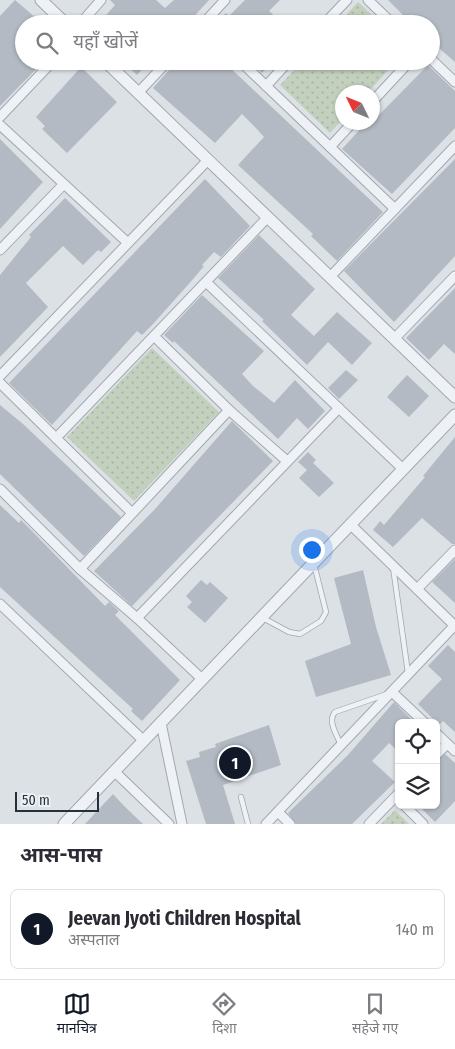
<!DOCTYPE html>
<html lang="hi">
<head>
<meta charset="utf-8">
<style>
  :root { --surface:#fff; --page:#f7f7f7; --text:#2b2b33; --muted:#7c7c81; --line:#e1e1e2; --accent:#111827 }
  body { margin:0; font-family:"Fira Sans Condensed","Noto Sans Devanagari",sans-serif; background:var(--page); color:var(--text) }
  .controls { position:absolute; right:15px; bottom:15px; display:grid; overflow:hidden; border-radius:8px; box-shadow:0 1px 4px #0004 }
  .controls button { width:45px; height:45px; display:grid; place-items:center; padding:0; border:0; border-bottom:1px solid var(--line); background:var(--surface); color:var(--text); font:25px sans-serif }
  .compass { position:absolute; left:335px; top:85px; width:45px; height:45px; border-radius:50%; background:var(--surface); box-shadow:0 1px 4px #0004; rotate:313deg }
  .scale { position:absolute; left:15px; bottom:12px; width:84px; box-sizing:border-box; padding-left:5px; border:2px solid #26303c; border-top:0; font-size:14px; line-height:18px; white-space:nowrap; color:#26303c; -webkit-text-stroke:4px #ebf0f4; paint-order:stroke }
  .you { position:absolute; left:311px; top:549px; width:18px; height:18px; margin:-12px; border:4px solid #fff; border-radius:50%; background:#1a73e8; box-shadow:0 0 0 8px #1a73e833 }
  .badge { display:grid; place-items:center; width:32px; height:32px; border-radius:50%; background:var(--accent); color:#fff; font-size:16px; font-weight:700 }
  .pin { position:absolute; translate:-50% -50%; border:2px solid #fff; box-shadow:0 1px 5px #0006 }
  .list { margin:0; padding:0; list-style:none }
  h2 { display:flex; justify-content:space-between; align-items:center; height:65px; margin:0; padding:0 20px; font-size:21px }
  h2 small { font-size:16px; font-weight:400; color:var(--muted) }
  .list li { display:grid; grid-template-columns:32px 1fr auto; gap:15px; align-items:center; box-sizing:border-box; height:80px; margin:0 10px 10px; padding:0 10px; border:1px solid var(--line); border-radius:8px }
  .list b { display:block; font-size:19px; white-space:nowrap }
  .list p { margin:0; font-size:16px; white-space:nowrap; color:var(--muted) }
  .list em { font-size:16px; font-style:normal; color:var(--muted) }
  .icon { flex:none; width:28px; height:28px; fill:none; stroke:currentColor; stroke-width:2; stroke-linecap:round; stroke-linejoin:round }
  .map { position:relative; flex:none; width:455px; height:824px; overflow:hidden }
  .search { position:absolute; background:var(--surface); box-shadow:0 1px 4px #0004; left:15px; right:15px; top:15px; height:55px; display:flex; align-items:center; gap:12px; box-sizing:border-box; padding:0 18px; border-radius:28px; color:var(--muted); font-size:19px }
  .sheet { height:155px; background:var(--surface) }
  nav { display:flex; justify-content:space-around; align-items:center; box-sizing:border-box; height:70px; border-top:1px solid var(--line); background:var(--surface); font-size:14px; color:var(--muted) }
  nav a { display:grid; justify-items:center; gap:2px }
  nav .on { color:var(--accent) }
  .map>svg:first-child { display:block }
</style>
</head>
<body>
<div class="map">
<svg width="455" height="824" viewBox="0 0 455 824">
  <defs>
    <pattern id="park-dots" width="8" height="8" patternUnits="userSpaceOnUse" patternTransform="scale(1.25)"><rect width="8" height="8" fill="#c3d0bd"/><path d="M2 2h.1M6 6h.1" fill="none" stroke="#a7b3a3" stroke-width="1.8" stroke-linecap="round"/></pattern>
  </defs>
  <rect width="100%" height="100%" fill="#dce1e6"/>
  <g fill="url(#park-dots)">
    <polygon points="358,2 382,24 338,24"/>
    <polygon points="303,61 397,61 368,92 342,92 342,120 330,133 280,85"/>
    <polygon points="152,348 219,412 134,501 67,437"/>
    <polygon points="395,810 409,824 381,824"/>
  </g>
  <g fill="#b3bac3">
    <polygon points="15,0 36,18 31,24 24,24 24,61 44,61 0,106 0,16"/>
    <polygon points="110,0 156,0 165,8 174,0 209,0 187,24 98,24 115,5"/>
    <polygon points="245,0 280,0 269,11 283,24 215,24 226,13 229,16"/>
    <polygon points="388,0 455,0 455,62 431,41 431,24 400,24 406,18"/>
    <polygon points="122,61 150,61 137,75"/>
    <polygon points="177,61 223,61 383,212 337,261 311,236 313,234 238,165 264,137 254,126 242,114 215,143 153,88"/>
    <polygon points="250,61 273,61 262,73"/>
    <polygon points="428,65 455,91 455,128 392,194 342,149 364,125 372,122 377,114 379,115"/>
    <polygon points="81,67 117,102 67,153 42,129 45,126 36,117"/>
    <polygon points="0,139 43,182 0,229"/>
    <polygon points="455,159 455,256 394,322 344,271"/>
    <polygon points="205,179 250,226 221,257 214,252 202,265 204,266 194,278 153,324 142,335 137,331 52,425 9,383"/>
    <polygon points="65,198 111,242 101,252 98,250 83,265 63,246 26,283 48,307 0,357 0,275 31,237 29,235"/>
    <polygon points="259,235 315,289 291,315 314,336 337,312 372,343 352,365 328,342 307,365 262,321 264,320 218,278"/>
    <polygon points="455,288 455,354 444,344 429,360 406,338"/>
    <polygon points="202,295 264,351 242,374 253,386 274,403 295,380 325,411 308,429 297,418 278,439 174,341 173,343 164,335"/>
    <polygon points="346,370 358,380 339,399 328,388"/>
    <polygon points="407,375 429,396 409,417 387,397"/>
    <polygon points="0,405 23,424 121,517 84,556 0,474"/>
    <polygon points="232,421 273,461 132,606 94,571 155,509"/>
    <polygon points="455,437 455,544 452,544 422,518 393,547 373,530 380,521 384,525 425,477 423,476"/>
    <polygon points="308,452 316,460 313,463 334,483 319,497 299,478 307,470 298,462"/>
    <polygon points="0,505 19,523 21,520 30,529 105,606 109,602 119,611 115,615 180,680 142,721 131,711 133,709 0,587"/>
    <polygon points="455,559 455,603 432,582"/>
    <polygon points="363,570 376,627 391,675 316,697 305,661 351,644 334,578"/>
    <polygon points="201,580 207,585 210,582 228,598 205,623 187,607 192,602 186,596"/>
    <polygon points="448,645 455,652 455,732 443,721 439,725 418,704 442,679 428,666"/>
    <polygon points="394,702 411,719 408,723 399,723 399,752 389,743 372,761 395,782 352,824 296,824 288,813 348,755"/>
    <polygon points="269,725 281,765 223,785 235,824 206,824 186,761 200,757 199,752 216,747 215,744"/>
    <polygon points="445,754 455,763 455,801 435,822 418,805 436,805 436,761"/>
    <polygon points="113,794 124,806 143,824 85,824"/>
  </g>
  <g fill="none" stroke-linecap="round" stroke-linejoin="round">
    <g stroke="#a2a8b0" stroke-width="6">
      <g id="service">
        <polyline points="393,567 408,673"/>
        <polyline points="263,618 289,632 300,634 321,621 326,612 314,564"/>
        <path d="M 341,745 C 337,735 327,721 335,712 L 387,694"/>
        <polyline points="241,797 248,824"/>
      </g>
    </g>
    <g stroke="#a2a8b0" stroke-width="11">
      <g id="minor">
        <polyline points="368,0 393,24"/>
        <polyline points="80,24 101,0"/>
        <polyline points="203,24 225,0"/>
        <polyline points="324,24 347,0"/>
        <polyline points="431,59 455,82"/>
        <polyline points="240,61 395,209"/>
        <polyline points="266,86 289,61"/>
        <polyline points="138,93 168,61"/>
        <polyline points="372,102 410,61"/>
        <polyline points="0,117 53,61"/>
        <polyline points="0,125 128,243"/>
        <polyline points="330,147 353,122"/>
        <polyline points="0,250 63,185"/>
        <polyline points="330,277 455,146"/>
        <polyline points="206,282 403,469"/>
        <polyline points="154,336 229,410 287,461"/>
        <polyline points="394,339 455,276"/>
        <polyline points="0,376 208,160"/>
        <polyline points="0,383 132,513"/>
        <polyline points="56,438 268,217"/>
        <polyline points="0,489 80,569 137,618 202,679"/>
        <polyline points="350,524 455,626"/>
        <polyline points="80,569 229,410"/>
        <polyline points="417,589 455,550"/>
        <polyline points="0,604 144,741"/>
        <polyline points="137,618 339,408"/>
        <polyline points="392,692 425,723"/>
        <polyline points="161,723 182,824"/>
        <polyline points="436,733 455,751"/>
        <polyline points="436,755 447,744"/>
        <polyline points="114,771 169,824"/>
        <polyline points="404,805 423,824"/>
        <polyline points="278,812 290,824"/>
        <polyline points="266,824 455,625"/>
        <polyline points="369,824 399,793"/>
      </g>
    </g>
    <g stroke="#a2a8b0" stroke-width="13">
      <g id="tertiary">
        <polyline points="41,0 66,24"/>
        <polyline points="105,61 455,397"/>
        <polyline points="64,824 455,415"/>
      </g>
    </g>
    <use href="#service" stroke="#eef1f5" stroke-width="4.5"/>
    <use href="#minor" stroke="#eef1f5" stroke-width="9"/>
    <use href="#tertiary" stroke="#eef1f5" stroke-width="11"/>
  </g>
</svg>
<div class="controls">
<button><svg class="icon" aria-label="locate" viewBox="0 0 24 24"><circle cx="12" cy="12" r="6"/><path d="M12 2v4M12 18v4M2 12h4M18 12h4"/></svg></button>
<button><svg class="icon" aria-label="layers" viewBox="0 0 24 24"><path d="M12 4l9 5-9 5-9-5zM3 14l9 5 9-5"/></svg></button>
</div>
<svg class="compass" viewBox="-18 -18 36 36"><path d="M0-13l5 13h-10z" fill="#e53935"/><path d="M0 13l5-13h-10z" fill="#7c7c81"/></svg>
<div class="scale">50 m</div>
<div class="you"></div>
<div class="pin badge" style="left:235px;top:763px">1</div>
<div class="search"><svg class="icon" aria-label="search" viewBox="0 0 24 24"><circle cx="10" cy="10" r="6"/><path d="M15 15l6 6"/></svg>यहाँ खोजें</div>
</div>
<section class="sheet">
<h2>आस-पास<small></small></h2>
<ul class="list">
<li><span class="badge">1</span><div><b>Jeevan Jyoti Children Hospital</b><p>अस्पताल</p></div><em>140 m</em></li>
</ul>
</section>
<nav>
<a class="on"><svg class="icon" aria-label="map" viewBox="0 0 24 24"><path d="M3 6l6-2 6 2 6-2v14l-6 2-6-2-6 2zM9 4v14M15 6v14"/></svg>मानचित्र</a>
<a><svg class="icon" aria-label="directions" viewBox="0 0 24 24"><path d="M12 3l9 9-9 9-9-9zM9 14v-3h6M13 9l2 2-2 2"/></svg>दिशा</a>
<a><svg class="icon" aria-label="saved" viewBox="0 0 24 24"><path d="M7 4h10v16l-5-4-5 4z"/></svg>सहेजे गए</a>
</nav>
</body>
</html>
